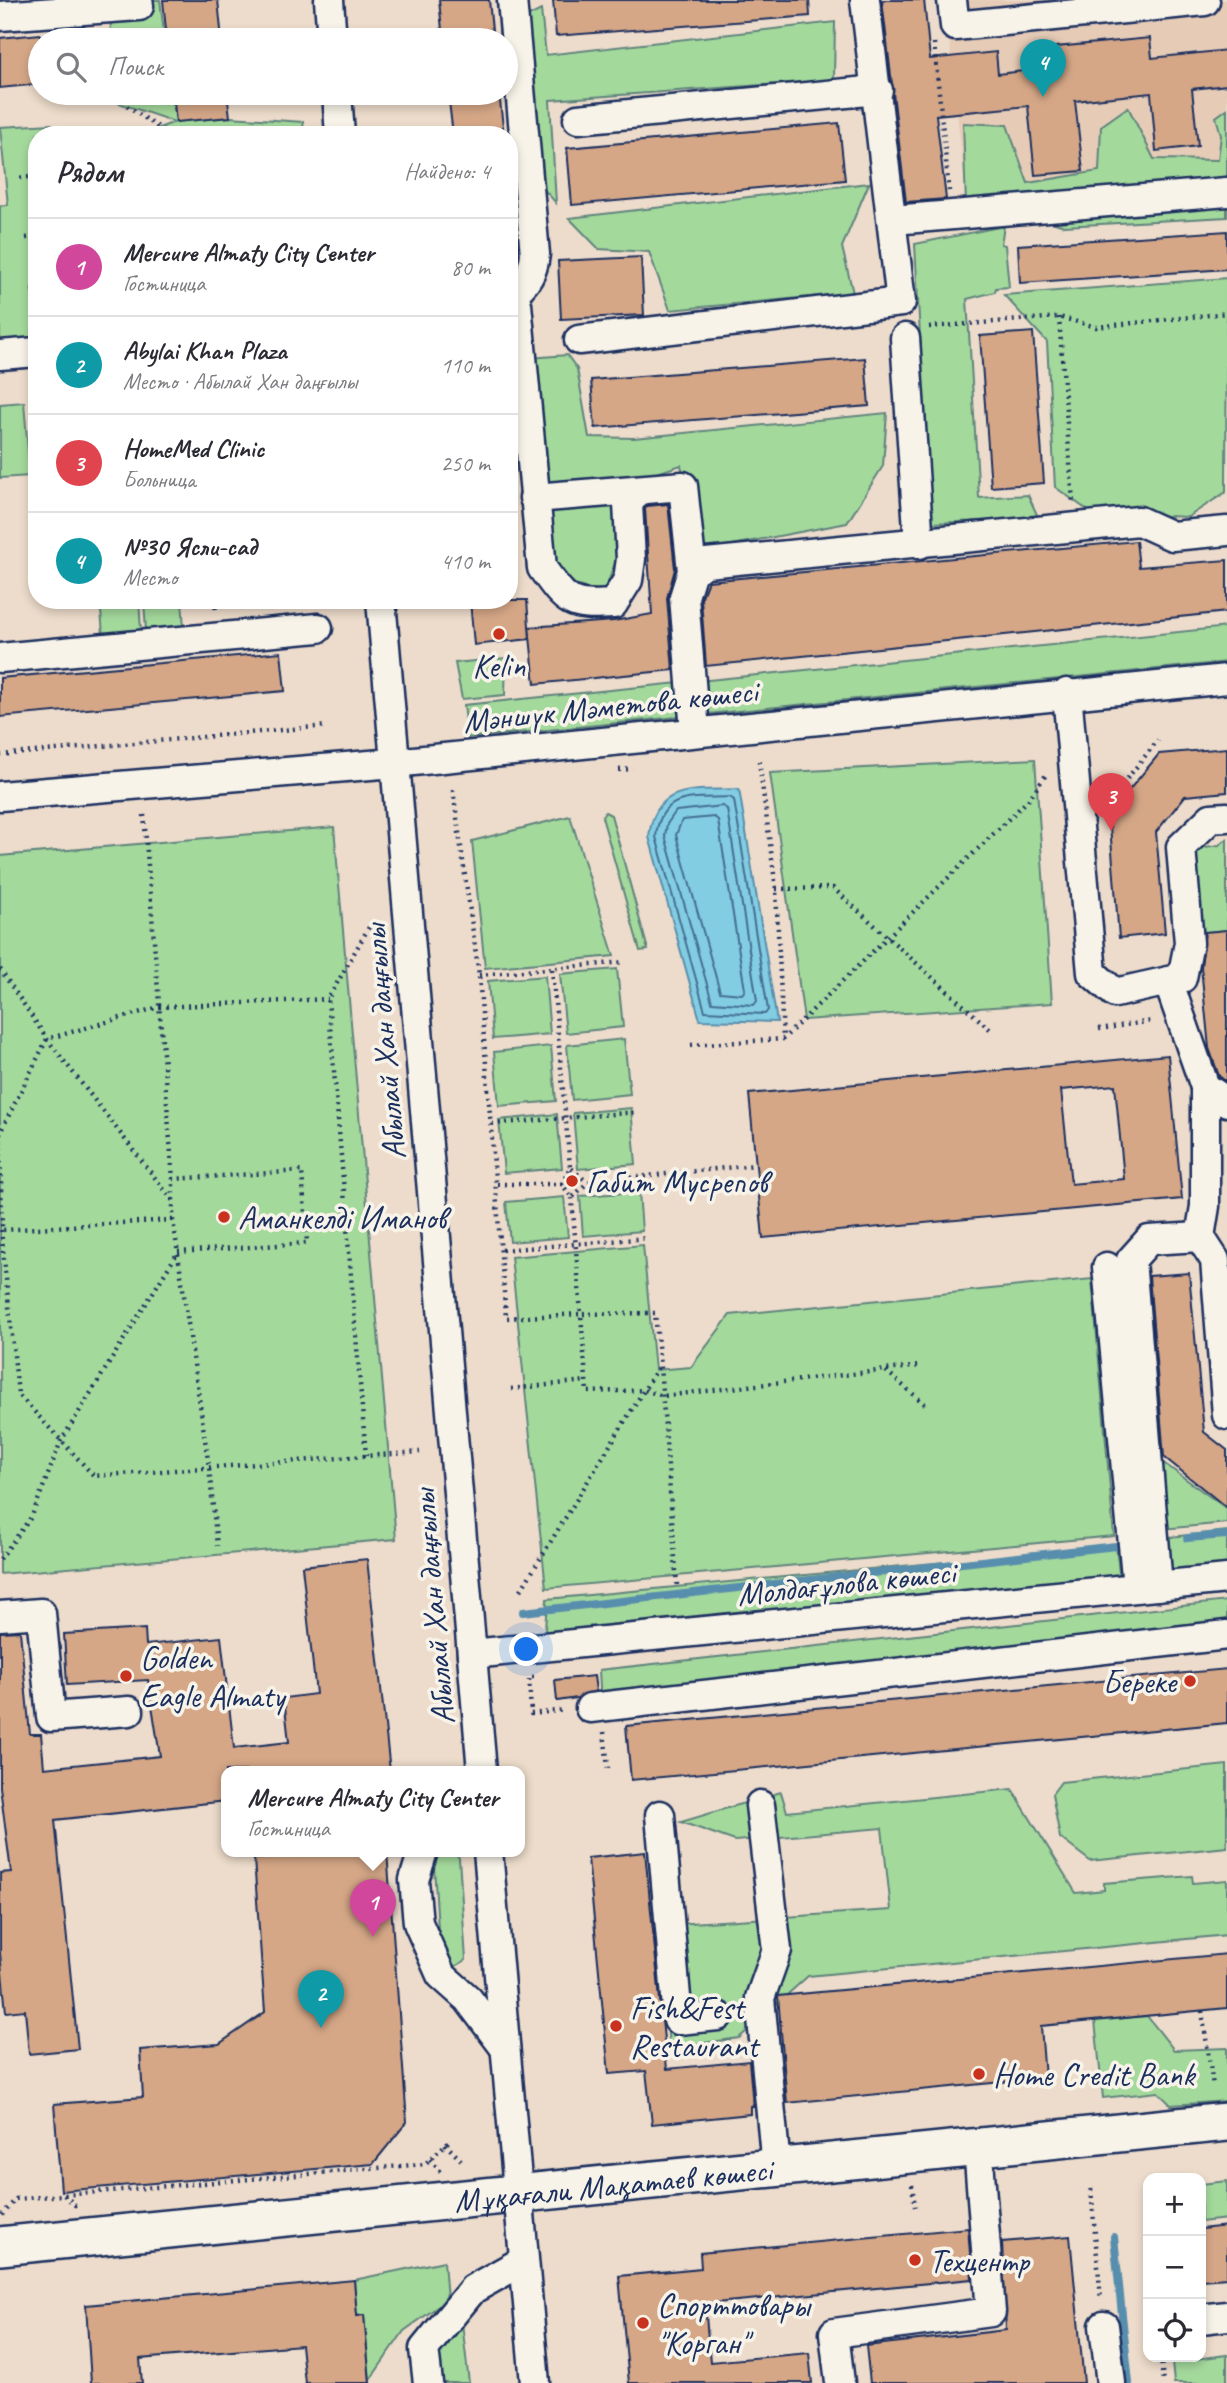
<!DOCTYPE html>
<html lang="ru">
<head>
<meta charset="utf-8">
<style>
  :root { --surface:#fff; --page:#f7f7f7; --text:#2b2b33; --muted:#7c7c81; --line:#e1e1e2; --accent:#ea580c }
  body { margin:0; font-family:Caveat,sans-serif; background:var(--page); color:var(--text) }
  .controls { position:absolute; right:21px; bottom:21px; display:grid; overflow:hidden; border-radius:14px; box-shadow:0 4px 10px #0003 }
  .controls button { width:63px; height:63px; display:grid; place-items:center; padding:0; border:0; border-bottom:2px solid var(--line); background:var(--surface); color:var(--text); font:35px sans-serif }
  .you { position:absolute; left:527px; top:1650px; width:24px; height:24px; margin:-18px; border:5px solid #fff; border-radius:50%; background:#1a73e8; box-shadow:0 0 0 10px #1a73e833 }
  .badge { display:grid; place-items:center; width:46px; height:46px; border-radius:50%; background:var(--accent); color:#fff; font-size:23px; font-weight:700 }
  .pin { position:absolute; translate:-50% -58px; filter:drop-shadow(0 2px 4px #0008) }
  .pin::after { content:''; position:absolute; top:37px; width:24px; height:21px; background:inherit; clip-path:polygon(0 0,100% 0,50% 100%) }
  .popup { position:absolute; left:221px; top:1766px; width:304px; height:91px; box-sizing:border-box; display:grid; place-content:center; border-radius:14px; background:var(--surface); filter:drop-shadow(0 2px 5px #0005); font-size:23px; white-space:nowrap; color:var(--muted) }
  .popup b { font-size:26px; color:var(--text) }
  .popup::after { content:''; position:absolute; left:50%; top:100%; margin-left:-14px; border:14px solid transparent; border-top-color:var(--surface) }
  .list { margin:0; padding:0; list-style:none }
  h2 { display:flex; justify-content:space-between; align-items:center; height:91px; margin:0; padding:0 28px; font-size:30px }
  h2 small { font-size:23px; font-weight:400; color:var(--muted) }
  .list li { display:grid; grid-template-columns:46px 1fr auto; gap:21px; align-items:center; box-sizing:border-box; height:98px; padding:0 28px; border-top:2px solid var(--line) }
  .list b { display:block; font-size:26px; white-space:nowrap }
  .list p { margin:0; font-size:23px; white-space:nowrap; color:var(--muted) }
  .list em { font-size:23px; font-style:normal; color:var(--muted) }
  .icon { flex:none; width:38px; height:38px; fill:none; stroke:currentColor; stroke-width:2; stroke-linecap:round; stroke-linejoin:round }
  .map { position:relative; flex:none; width:1227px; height:2383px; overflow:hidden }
  .search { position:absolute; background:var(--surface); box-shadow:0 4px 10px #0003; left:28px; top:28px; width:490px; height:77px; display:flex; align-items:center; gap:18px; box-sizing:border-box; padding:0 24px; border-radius:38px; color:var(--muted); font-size:26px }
  .panel { position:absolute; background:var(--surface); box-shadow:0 4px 10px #0003; left:28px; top:126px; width:490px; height:483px; border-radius:28px }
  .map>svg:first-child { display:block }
</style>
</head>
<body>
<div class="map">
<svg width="1227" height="2383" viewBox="0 0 1227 2383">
  <rect width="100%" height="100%" fill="#eddccb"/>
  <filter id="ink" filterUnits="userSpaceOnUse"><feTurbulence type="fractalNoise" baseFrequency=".0143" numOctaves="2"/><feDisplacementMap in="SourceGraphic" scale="14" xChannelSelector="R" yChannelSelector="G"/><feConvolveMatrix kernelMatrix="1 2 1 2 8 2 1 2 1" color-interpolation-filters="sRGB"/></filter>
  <g filter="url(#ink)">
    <polygon fill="#e6ccb7" points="945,0 1227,0 1227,166 965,188"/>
    <g fill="#a4d99c" stroke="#60847d" stroke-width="2">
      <polygon points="110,0 160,0 165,40 111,40"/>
      <polygon points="541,10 546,55 835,22 834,80 550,100 556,203 517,159 506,40 501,40 499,31"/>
      <polygon points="106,93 172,93 176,122 230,117 303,122 304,135 140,135 175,122 104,98"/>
      <polygon points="1128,107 1154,159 1218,160 1221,135 1216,117 1227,109 1227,217 1064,226 989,202 966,204 963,123 1007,125 1028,183 1099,171 1101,126"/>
      <polygon points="52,124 53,135 37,135 37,336 0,342 0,206 8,205 0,127"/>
      <polygon points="869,183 842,247 853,293 670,310 649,252 599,249 569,218"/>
      <polygon points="1004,226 1001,244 1005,245 1009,287 996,288 995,292 967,299 979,498 1028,495 1039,519 930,523 915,244"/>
      <polygon points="1227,278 1226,492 1188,517 1090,512 1055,487 1047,342 1004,295"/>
      <polygon points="567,355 577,369 589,437 634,438 887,413 883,466 847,523 700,551 681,465 626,483 619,552 603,596 558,577 530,358"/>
      <polygon points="24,402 30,476 0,478 0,404"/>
      <polygon points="100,600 139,600 141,631 103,634"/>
      <polygon points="144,600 182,600 184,628 146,631"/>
      <polygon points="1227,627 1227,662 468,738 464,705"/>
      <polygon points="506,658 505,695 462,699 455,663"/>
      <polygon points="1035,759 1052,1003 804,1020 770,773"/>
      <polygon points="605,812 611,815 648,950 640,951 602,817"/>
      <polygon points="570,816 614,956 485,968 472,841"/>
      <polygon points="334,827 396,1539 0,1574 0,856"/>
      <polygon points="1227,839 1227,930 1198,933 1191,849 1219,845"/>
      <polygon points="617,969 623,1027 566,1033 560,974"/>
      <polygon points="545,976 550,1034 493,1039 488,981"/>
      <polygon points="624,1039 630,1094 572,1100 567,1045"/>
      <polygon points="551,1046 556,1101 499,1106 494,1052"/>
      <polygon points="631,1108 636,1164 578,1169 573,1113"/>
      <polygon points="557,1114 562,1168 504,1173 499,1120"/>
      <polygon points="639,1192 642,1231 583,1236 580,1196"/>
      <polygon points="564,1197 568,1237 510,1242 506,1202"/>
      <polygon points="643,1245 655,1370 691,1367 730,1315 1092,1279 1114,1536 546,1588 511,1257"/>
      <polygon points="1158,1459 1227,1509 1227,1523 1162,1529"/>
      <polygon points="1227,1531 1227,1567 1164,1573 1160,1538"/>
      <polygon points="1116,1546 1121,1589 544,1647 547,1599"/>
      <polygon points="1227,1601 1227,1635 601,1706 599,1670"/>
      <polygon points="1227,1765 1227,1847 1090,1861 1060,1838 1052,1794 1061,1782"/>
      <polygon points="1012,1789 1076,1893 1104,1890 1104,1883 1192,1876 1193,1883 1227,1880 1227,1935 808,1976 739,2038 669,2048 660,1925 891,1910 882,1828 735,1841 681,1822 781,1792 787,1812"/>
      <polygon points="433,1851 454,1851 459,1858 466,1960 441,1975"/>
      <polygon points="1147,2016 1174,2050 1227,2048 1227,2101 1171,2105 1158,2092 1103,2098 1095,2021"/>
      <polygon points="1227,2181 1227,2219 1201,2222 1201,2184"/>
      <polygon points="444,2261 447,2300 404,2331 370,2380 364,2316 357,2316 354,2280"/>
      <polygon points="460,2305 469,2383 428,2383 424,2349"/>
      <polygon points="1227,2355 1227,2383 1174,2383 1172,2362"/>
    </g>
    <path fill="#82cde2" stroke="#598ead" stroke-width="2" d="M 739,789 L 777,1022 L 700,1020 L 649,837 C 655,782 696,791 739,789 Z"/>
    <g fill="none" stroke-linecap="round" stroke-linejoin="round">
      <g stroke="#446e93" stroke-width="2">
        <path d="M 730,797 L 734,800 L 768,1010 L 765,1014 L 705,1011 L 656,837 C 660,791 694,799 730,797 Z"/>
        <polygon points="723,806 727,809 757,1001 754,1005 712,1002 665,836 667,824 676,811"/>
        <polygon points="714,817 718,820 745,990 742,994 720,992 676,835 682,820"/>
      </g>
      <g stroke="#598ead" stroke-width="8">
        <polyline points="1187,1538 1227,1535"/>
        <polyline points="523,1612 1116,1546"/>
        <polyline points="1114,2237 1129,2383"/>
      </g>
    </g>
    <g fill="#d5a787" stroke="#1b2f5e" stroke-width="2" fill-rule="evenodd">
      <polygon points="163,0 218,0 222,40 167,40"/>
      <polygon points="439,0 489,0 493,40 443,40"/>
      <polygon points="553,0 809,0 810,16 556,36"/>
      <polygon points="882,0 924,0 930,59 996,52 998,74 1058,67 1056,47 1150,38 1152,58 1227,50 1227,85 1192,89 1198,146 1156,151 1151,93 1075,101 1083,171 1035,175 1028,106 936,115 946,199 906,202"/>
      <polygon points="40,34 40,84 0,88 0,38"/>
      <polygon points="173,93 227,93 230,117 176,122"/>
      <polygon points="448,93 499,93 504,135 453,135"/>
      <polygon points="839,123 845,180 572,205 567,148"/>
      <polygon points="1227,231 1227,269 1020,283 1018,245"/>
      <polygon points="641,257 644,315 561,319 558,261"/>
      <polygon points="1033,332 1044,483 991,487 980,336"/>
      <polygon points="865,358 869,406 595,428 591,380"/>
      <polygon points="668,504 675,569 667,598 673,670 535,684 529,627 614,621 652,614 645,509 647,506"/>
      <polygon points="1136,541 1139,567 1227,560 1227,612 706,666 701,599 708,581"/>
      <polygon points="470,600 527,600 530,639 474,645"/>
      <polygon points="281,652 285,691 0,717 0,678"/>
      <polygon points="1227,748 1227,792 1185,796 1156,832 1165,933 1119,938 1109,814 1159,754"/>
      <polygon points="1227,930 1227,1080 1224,1080 1219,1076 1209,1048 1201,967 1205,932"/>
      <path d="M 1168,1055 L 1182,1199 L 763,1238 L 749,1094 ZM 1115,1085 L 1124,1179 L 1071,1184 L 1061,1090 Z"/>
      <polygon points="1189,1273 1204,1432 1227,1450 1227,1508 1164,1457 1149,1276"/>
      <polygon points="367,1559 390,1771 226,1771 226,1801 55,1820 78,2049 29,2054 25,2010 6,2012 0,1953 0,1873 11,1872 0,1787 0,1632 20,1631 30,1734 41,1734 44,1768 160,1756 148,1680 67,1685 64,1634 145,1629 146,1645 221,1637 234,1748 289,1742 284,1698 316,1694 302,1566"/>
      <polygon points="1227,1669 1227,1723 631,1780 626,1726"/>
      <polygon points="594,1676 596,1691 577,1698 557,1701 555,1680"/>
      <polygon points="356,1851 387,1851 407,2122 373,2164 61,2191 54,2104 143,2097 140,2050 219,2044 265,2012 254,1859"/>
      <polygon points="645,1852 667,2069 749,2061 753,2106 750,2106 750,2114 652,2124 646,2071 609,2074 588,1858"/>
      <polygon points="1227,1954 1227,2008 1041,2026 1045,2078 787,2103 778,1996"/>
      <polygon points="1227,2226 1227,2278 1201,2280 1201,2229"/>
      <polygon points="968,2228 972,2279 705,2304 710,2362 809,2353 812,2383 629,2383 619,2276 701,2268 700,2253"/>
      <polygon points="1070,2236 1084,2383 870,2383 866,2346 1006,2330 1002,2242"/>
      <polygon points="354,2280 357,2316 364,2315 370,2383 305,2383 301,2345 140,2359 142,2383 91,2383 86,2305"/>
    </g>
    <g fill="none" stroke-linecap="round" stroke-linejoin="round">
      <g stroke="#1b2f5e" stroke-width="33">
        <g id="minor">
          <polyline points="329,0 332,40"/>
          <path d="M 512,0 L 535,254 C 533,273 527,282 513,294"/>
          <polyline points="952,0 955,26 1205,1"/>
          <polyline points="0,16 139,6 138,0"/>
          <polyline points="337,93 340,135"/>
          <polyline points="578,119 878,90"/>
          <polyline points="893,220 1227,192"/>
          <path d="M 509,293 L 517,304 L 542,568 C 567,603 570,607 613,604 L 628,580 L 631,559 L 628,504 L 638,490"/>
          <polyline points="905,338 919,544"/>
          <polyline points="579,340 901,302 865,0"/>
          <polyline points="0,355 37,352"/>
          <polyline points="534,498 683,486 692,571"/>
          <polyline points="381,600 482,1771"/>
          <polyline points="0,658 318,628"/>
          <polyline points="1067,693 1092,973 1115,993 1182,978 1189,943 1181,847 1211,818 1227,817"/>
          <polyline points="695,731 684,597 692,571 706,563 1139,521 1172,536 1227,531"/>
          <polyline points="0,796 394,763 1227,679"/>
          <polyline points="1168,981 1205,1087 1227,1102"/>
          <polyline points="1200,1237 1205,1206 1205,1087"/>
          <polyline points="1107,1267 1137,1587"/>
          <polyline points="1158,1586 1131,1260 1149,1240 1200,1237 1215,1260 1227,1415"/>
          <polyline points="0,1616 41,1613 51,1717 129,1711"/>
          <polyline points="472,1654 1227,1579"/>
          <polyline points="590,1708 1227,1635"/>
          <polyline points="760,1805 777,1950 760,1998 776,2167"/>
          <polyline points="660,1815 678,2020 718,2016"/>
          <polyline points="423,1851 414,1880 418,1923 441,1975 468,1999 505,2048"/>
          <polyline points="488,1851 535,2383"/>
          <polyline points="1201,2319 1227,2316"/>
          <polyline points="1104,2326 1111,2383"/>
          <polyline points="428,2383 424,2349 473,2289 523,2261"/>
          <polyline points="840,2383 834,2333 991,2312 978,2147"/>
        </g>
      </g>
      <g stroke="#1b2f5e" stroke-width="42">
        <g id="major">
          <path id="s1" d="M 0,2246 L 1227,2122"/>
        </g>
      </g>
      <g stroke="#1b2f5e" stroke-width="4.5" stroke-dasharray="2 5" stroke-linecap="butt">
        <polyline points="934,43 949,191"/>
        <polyline points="127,106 170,135"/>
        <polyline points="254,135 276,133"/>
        <polyline points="20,178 37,176"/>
        <polyline points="26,238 37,237"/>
        <polyline points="31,290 37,290"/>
        <polyline points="1059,317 1073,503"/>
        <polyline points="929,327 1059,317 1096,327 1227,313"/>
        <polyline points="215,600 216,613"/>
        <polyline points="0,755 327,726"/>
        <polyline points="759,761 776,889 783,1039"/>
        <polyline points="619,770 633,769"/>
        <polyline points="453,790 479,975 506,1318 581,1314 572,1198"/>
        <polyline points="1105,806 1158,740"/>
        <polyline points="144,815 173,1179"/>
        <polyline points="776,889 833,888 993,1032"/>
        <polyline points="0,969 47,1039 173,1201"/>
        <polyline points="552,969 570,1167"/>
        <polyline points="479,975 625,962"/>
        <polyline points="1099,1029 1153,1021"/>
        <polyline points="691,1045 783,1039 1029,799 1048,772"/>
        <polyline points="492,1124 638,1112"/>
        <polyline points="497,1184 562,1184 572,1198 588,1182 755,1165"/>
        <polyline points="562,1184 570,1167 587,1182"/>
        <polyline points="173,1220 2,1230 0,1133 47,1039 159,1007 328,999"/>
        <polyline points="1,1230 18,1394 94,1476 420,1452"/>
        <polyline points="502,1250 648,1238"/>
        <polyline points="178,1252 307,1243 302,1171 173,1179 173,1220 209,1467 217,1546"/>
        <polyline points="886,1371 927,1406"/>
        <polyline points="511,1389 586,1381"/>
        <polyline points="366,1456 328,999 373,920"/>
        <polyline points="0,1559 32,1516 61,1441 178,1252"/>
        <path d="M 677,1585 C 670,1495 664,1404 655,1313 L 581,1314 L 587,1392 L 644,1390 L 663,1396 L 920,1366"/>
        <polyline points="521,1590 660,1364"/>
        <polyline points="534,1677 529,1677 531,1714 565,1710"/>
        <polyline points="604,1732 608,1768"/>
        <polyline points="1202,2011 1213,2086"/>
        <polyline points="445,2144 461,2160"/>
        <polyline points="430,2159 441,2172"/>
        <polyline points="1146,2184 1148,2209"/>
        <polyline points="912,2185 915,2207"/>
        <polyline points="1091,2189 1101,2300"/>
        <polyline points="64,2195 75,2205 80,2204"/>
        <polyline points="2,2215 16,2199 425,2164 450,2140"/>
        <polyline points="1161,2357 1163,2383"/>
      </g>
      <use href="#minor" stroke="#f7f3e8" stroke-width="28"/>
      <use href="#major" stroke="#f7f3e8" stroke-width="37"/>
    </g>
  </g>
  <g fill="#c8321e" stroke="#f7f3e8" stroke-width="2.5">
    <circle cx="499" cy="634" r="7"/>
    <circle cx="572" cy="1181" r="7"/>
    <circle cx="224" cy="1217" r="7"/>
    <circle cx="126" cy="1676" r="7"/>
    <circle cx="1190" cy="1681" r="7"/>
    <circle cx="616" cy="2026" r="7"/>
    <circle cx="979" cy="2074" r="7"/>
    <circle cx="915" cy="2260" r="7"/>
    <circle cx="643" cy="2323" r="7"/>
  </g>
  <g text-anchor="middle" stroke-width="7" stroke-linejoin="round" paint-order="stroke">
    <g font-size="33" fill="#1b2f5e" stroke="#f7f3e8" text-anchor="start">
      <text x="499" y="677" text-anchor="middle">Kelin</text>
      <text x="586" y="1193">Габит Мусрепов</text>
      <text x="238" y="1229">Аманкелді Иманов</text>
      <text x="140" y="1669">Golden<tspan x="140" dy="38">Eagle Almaty</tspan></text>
      <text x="1176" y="1693" text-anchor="end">Береке</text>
      <text x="630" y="2019">Fish&amp;Fest<tspan x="630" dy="38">Restaurant</tspan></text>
      <text x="993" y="2086">Home Credit Bank</text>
      <text x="929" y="2272">Техцентр</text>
      <text x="657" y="2316">Спорттовары<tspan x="657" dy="38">"Корган"</tspan></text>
    </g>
    <g font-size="33" fill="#1b2f5e" stroke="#f7f3e8">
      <text transform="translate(610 705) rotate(-6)" y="12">Мәншүк Мәметова көшесі</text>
      <text transform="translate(383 1042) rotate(-95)" y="12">Абылай Хан даңғылы</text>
      <text transform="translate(846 1582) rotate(-6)" y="12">Молдағұлова көшесі</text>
      <text transform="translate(432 1607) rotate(-95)" y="12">Абылай Хан даңғылы</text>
      <text dy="12" stroke="none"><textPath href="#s1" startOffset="616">Мұқағали Мақатаев көшесі</textPath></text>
    </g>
  </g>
</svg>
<div class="controls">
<button>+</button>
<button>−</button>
<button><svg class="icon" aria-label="locate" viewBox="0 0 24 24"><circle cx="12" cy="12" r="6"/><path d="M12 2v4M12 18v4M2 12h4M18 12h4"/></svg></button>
</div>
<div class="you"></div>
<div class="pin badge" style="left:373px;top:1937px;background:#d1479c">1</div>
<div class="popup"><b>Mercure Almaty City Center</b>Гостиница</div>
<div class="pin badge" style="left:321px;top:2028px;background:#0f9aa8">2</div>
<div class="pin badge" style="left:1111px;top:831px;background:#e0444e">3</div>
<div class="pin badge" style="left:1043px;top:97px;background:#0f9aa8">4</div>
<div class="search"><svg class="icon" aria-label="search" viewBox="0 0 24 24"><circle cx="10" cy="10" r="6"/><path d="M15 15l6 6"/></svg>Поиск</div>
<section class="panel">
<h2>Рядом<small>Найдено: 4</small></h2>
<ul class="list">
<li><span class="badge" style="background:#d1479c">1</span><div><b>Mercure Almaty City Center</b><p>Гостиница</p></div><em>80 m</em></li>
<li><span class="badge" style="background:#0f9aa8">2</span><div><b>Abylai Khan Plaza</b><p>Место · Абылай Хан даңғылы</p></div><em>110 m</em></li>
<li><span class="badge" style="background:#e0444e">3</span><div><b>HomeMed Clinic</b><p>Больница</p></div><em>250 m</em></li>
<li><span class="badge" style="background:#0f9aa8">4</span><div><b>№30 Ясли-сад</b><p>Место</p></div><em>410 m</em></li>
</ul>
</section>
</div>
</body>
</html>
